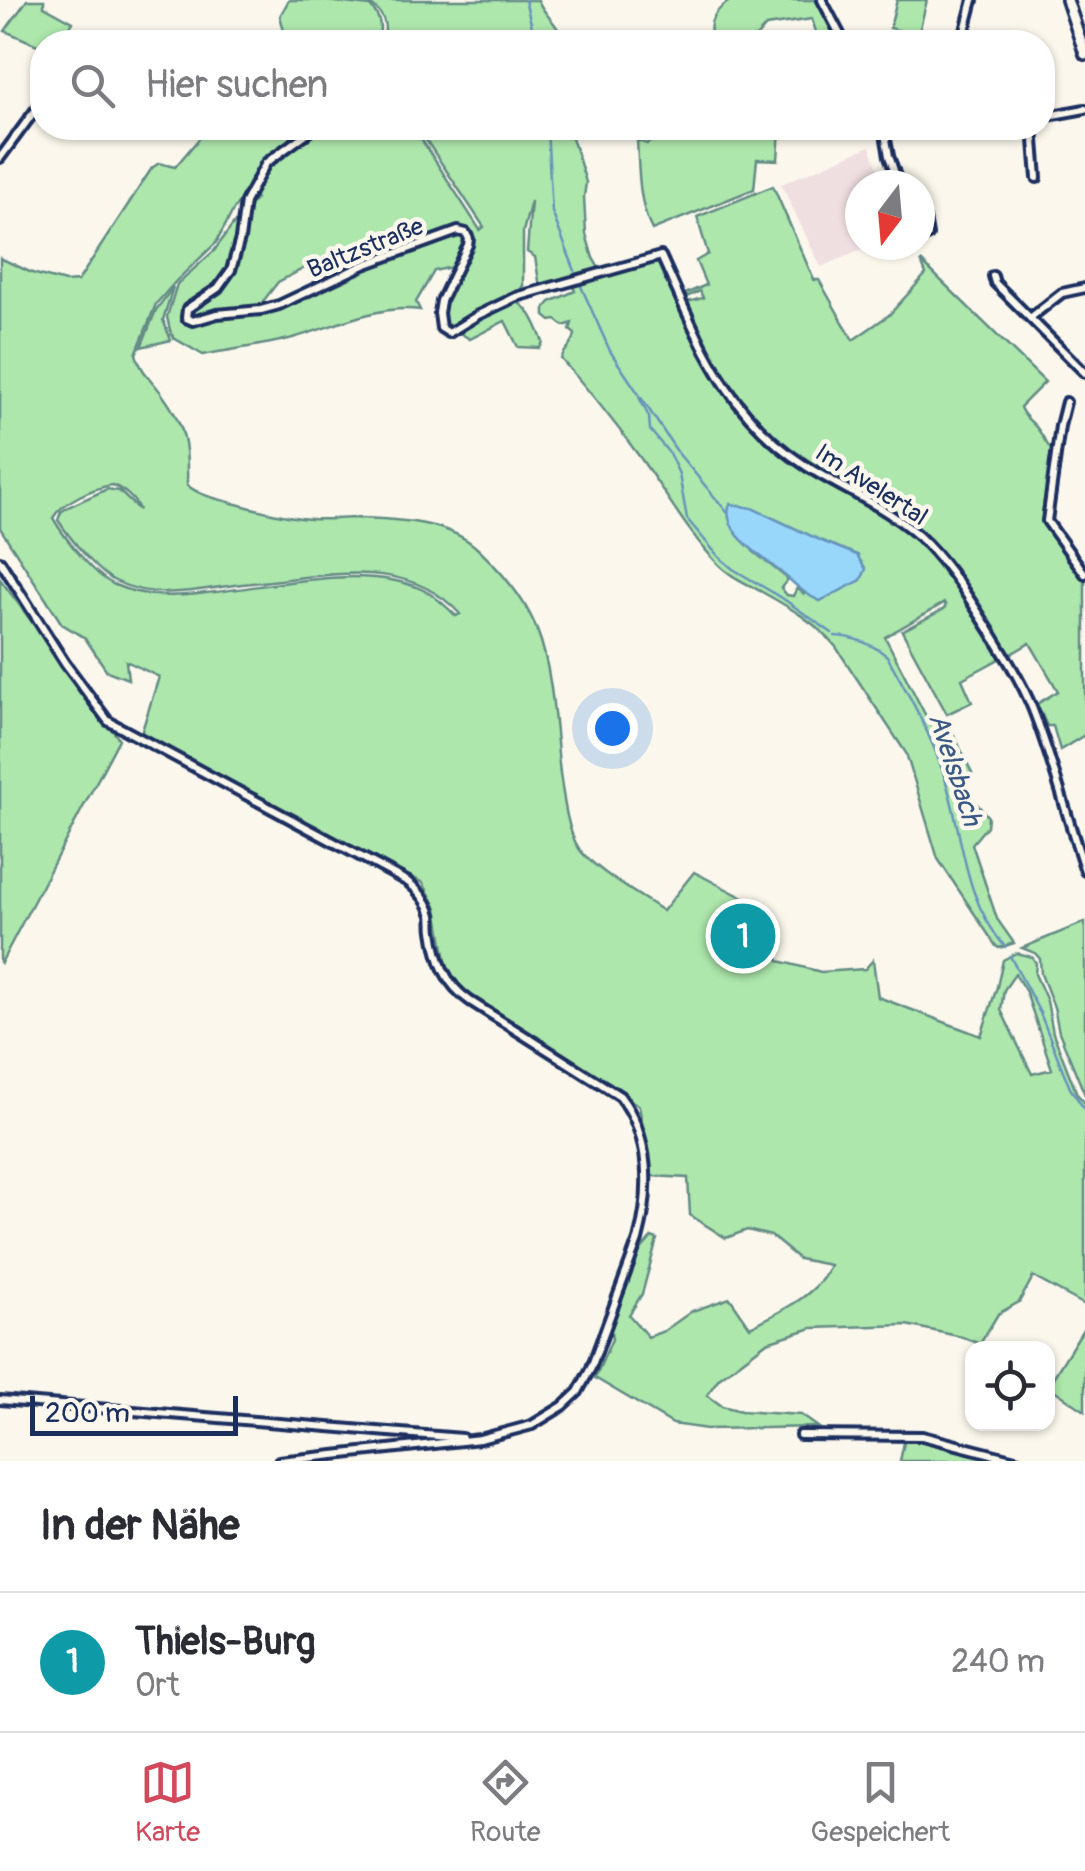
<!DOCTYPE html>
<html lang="de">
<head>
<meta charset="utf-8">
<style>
  :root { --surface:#fff; --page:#f2f2f3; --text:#2b2b33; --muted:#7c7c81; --line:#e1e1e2; --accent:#d1495b }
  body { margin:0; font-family:Pangolin,sans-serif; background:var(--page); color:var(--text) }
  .controls { position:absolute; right:30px; bottom:30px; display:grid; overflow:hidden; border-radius:20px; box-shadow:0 2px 8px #0004 }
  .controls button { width:90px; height:90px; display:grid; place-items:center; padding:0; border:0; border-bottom:2px solid var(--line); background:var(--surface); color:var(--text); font:50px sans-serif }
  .compass { position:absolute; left:845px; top:170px; width:90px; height:90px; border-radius:50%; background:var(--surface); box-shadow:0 2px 8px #0004; rotate:196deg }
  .scale { position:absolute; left:30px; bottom:25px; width:208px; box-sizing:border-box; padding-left:10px; border:5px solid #1b2f5e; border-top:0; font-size:28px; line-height:35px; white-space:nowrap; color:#1b2f5e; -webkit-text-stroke:8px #fbf7ec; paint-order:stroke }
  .you { position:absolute; left:612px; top:728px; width:35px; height:35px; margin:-25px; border:8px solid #fff; border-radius:50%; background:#1a73e8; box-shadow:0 0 0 15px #1a73e833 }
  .badge { display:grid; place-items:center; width:65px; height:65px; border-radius:50%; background:var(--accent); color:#fff; font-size:32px; font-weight:700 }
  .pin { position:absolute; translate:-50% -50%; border:5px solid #fff; box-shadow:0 2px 10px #0006 }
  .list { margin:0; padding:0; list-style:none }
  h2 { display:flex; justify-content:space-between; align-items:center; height:130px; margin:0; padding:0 40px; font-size:42px }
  h2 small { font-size:32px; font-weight:400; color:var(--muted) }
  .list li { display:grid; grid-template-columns:65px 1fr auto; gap:30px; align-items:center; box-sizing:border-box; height:140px; padding:0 40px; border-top:2px solid var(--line) }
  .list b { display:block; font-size:38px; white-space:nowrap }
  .list p { margin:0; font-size:32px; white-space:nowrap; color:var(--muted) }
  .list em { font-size:32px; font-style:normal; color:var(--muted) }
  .icon { flex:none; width:55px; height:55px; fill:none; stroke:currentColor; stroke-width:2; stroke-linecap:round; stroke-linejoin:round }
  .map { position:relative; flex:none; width:1085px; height:1461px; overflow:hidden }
  .search { position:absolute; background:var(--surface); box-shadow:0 2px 8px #0004; left:30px; right:30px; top:30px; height:110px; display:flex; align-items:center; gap:25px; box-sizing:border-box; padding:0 35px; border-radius:40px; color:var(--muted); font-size:38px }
  .sheet { height:270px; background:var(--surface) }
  nav { display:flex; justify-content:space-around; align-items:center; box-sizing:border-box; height:140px; border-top:2px solid var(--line); background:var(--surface); font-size:28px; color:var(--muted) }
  nav a { display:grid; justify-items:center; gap:5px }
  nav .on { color:var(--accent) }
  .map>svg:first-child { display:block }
</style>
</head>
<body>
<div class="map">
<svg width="1085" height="1461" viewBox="0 0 1085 1461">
  <rect width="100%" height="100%" fill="#fbf7ec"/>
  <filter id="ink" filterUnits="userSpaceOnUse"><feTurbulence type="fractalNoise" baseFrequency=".01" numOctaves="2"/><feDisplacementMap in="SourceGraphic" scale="20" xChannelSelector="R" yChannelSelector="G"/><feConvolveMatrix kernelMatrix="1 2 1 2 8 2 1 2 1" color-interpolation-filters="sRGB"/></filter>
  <g filter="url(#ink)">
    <polygon fill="#f0dfe1" points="870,146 884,185 860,185 860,245 874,245 821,267 781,184"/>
    <g fill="#ade7ac" stroke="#648b85" stroke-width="2.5" fill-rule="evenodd">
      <polygon points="27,0 44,0 44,6 73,22 62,42 42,42 42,47 5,31"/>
      <path d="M 289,0 L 318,0 L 370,6 C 382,18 381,28 378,42 L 287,42 L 280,16 Z"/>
      <path d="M 363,0 L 538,0 C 544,16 561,25 562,42 L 382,42 C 390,23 381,9 363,0 Z"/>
      <path d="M 731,0 L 816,0 L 837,42 L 819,42 L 812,19 L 766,26 L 756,37 L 742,42 L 714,40 C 704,23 717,9 731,0 Z"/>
      <polygon points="897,0 927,0 918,36 890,28"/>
      <path d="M 208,128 L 414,128 L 480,230 L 484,227 L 426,140 L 435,128 L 569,128 L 586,182 L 584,197 L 586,234 L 593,258 L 600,270 L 540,287 L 535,257 L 527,252 L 531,201 L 523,232 L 523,286 L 517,294 L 472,315 L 454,327 L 445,324 L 442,308 L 472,240 L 471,232 L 461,228 L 338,272 L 328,256 L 278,282 L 261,304 L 246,309 L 212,311 L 194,317 L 191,315 C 198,304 212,299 221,290 C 241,269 244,232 249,206 L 256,199 L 255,197 L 252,197 L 260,182 L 257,180 L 234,209 L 216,243 L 176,281 L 156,304 L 136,354 C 140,371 152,380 162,394 C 186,427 188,446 187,485 C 199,495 214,498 229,502 C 255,509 284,517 311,519 C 326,520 342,518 357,518 C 396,519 450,521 479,550 C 502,572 526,601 537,630 C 553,670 555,730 560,773 C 563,793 567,830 578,847 C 591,868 641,896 663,911 L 694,872 L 755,904 L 770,927 L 779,961 L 821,972 L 865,969 L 873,960 L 878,997 L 981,1036 L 997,987 L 1003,960 L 1016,953 L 1032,957 L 1036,963 L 1035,974 L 1047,1001 L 1053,1033 L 1077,1094 L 1085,1103 L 1085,1305 L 1033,1277 L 1019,1302 L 998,1314 L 980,1344 L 962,1337 L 907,1325 L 812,1328 L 767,1342 L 719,1378 L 707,1395 L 722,1406 L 741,1411 L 801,1415 L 818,1427 L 707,1429 L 673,1424 L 595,1378 L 612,1339 L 610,1327 L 640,1251 L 652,1237 L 657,1239 L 642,1294 L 629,1315 L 648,1337 L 664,1331 L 692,1311 L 730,1298 L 750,1327 C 777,1313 819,1295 830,1265 L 799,1259 L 771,1236 L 747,1230 L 726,1238 L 690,1215 L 688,1178 L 652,1176 L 639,1106 L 459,987 L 448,972 L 437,908 L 423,883 L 141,734 L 159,677 L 126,661 L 128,679 L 107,671 L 85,638 L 62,624 L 0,528 L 0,258 L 32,273 L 65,282 L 78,281 L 152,168 L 159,163 L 175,167 ZM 112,485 C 123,489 135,499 139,510 L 119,491 L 107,489 L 68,507 L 61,512 L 58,520 C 69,537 97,572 115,581 C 151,599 190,592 228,586 C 250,583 273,581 296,578 C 355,571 417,566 460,614 L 456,616 C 447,607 438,598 427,592 C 370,561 269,587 206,593 C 175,597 145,598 115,585 C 94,576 64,537 53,518 C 63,501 93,488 112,485 ZM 1015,974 L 1026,992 L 1052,1069 L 1032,1074 L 1001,1010 L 1004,990 Z"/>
      <path d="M 677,128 L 780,128 L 778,160 L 757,159 L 754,189 L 652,230 C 638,203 639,170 637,140 L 647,144 L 653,140 L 658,129 L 670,131 Z"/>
      <path d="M 773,186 L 814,280 L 819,280 L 853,340 L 889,315 L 926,274 L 921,261 L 1045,382 L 1020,407 C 1024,419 1033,421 1039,431 C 1045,439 1046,445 1053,451 L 1042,513 L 1043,520 L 1085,579 L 1085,737 L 1083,736 L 1060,750 L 1053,726 L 1047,726 L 1037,704 L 1058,691 L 1030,643 L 1009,655 L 976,603 L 972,609 L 1003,657 L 962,679 L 972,702 L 947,714 L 902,631 L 944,609 L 946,605 L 944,603 L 885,637 L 930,724 L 946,718 L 972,773 L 961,779 L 960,784 L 988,817 L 987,826 L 972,844 L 997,919 L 1014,943 L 999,948 L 996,946 L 938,859 L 906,753 L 836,647 C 817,623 789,607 762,592 C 746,583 729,576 717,563 C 686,530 665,492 639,456 C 615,423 589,390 561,359 C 564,349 574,345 575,334 L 570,330 L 572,323 L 564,326 L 556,320 L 551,321 L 545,316 L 545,308 L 550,302 L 575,291 L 572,284 L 651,263 L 659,263 L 665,271 C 696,337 717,400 776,447 L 720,377 L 694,323 L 695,321 L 687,302 L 703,298 L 700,291 L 684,298 L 683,295 L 706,285 L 696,261 L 708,254 L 697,217 ZM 822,541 L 857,555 L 804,594 L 797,588 L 793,596 L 787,595 L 781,588 L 788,579 L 754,552 Z"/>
      <path d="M 235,222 L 238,223 C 237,242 233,271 218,285 C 206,296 188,301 180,316 L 184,323 L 192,325 L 218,316 L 265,312 L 363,268 L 456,234 L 464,237 L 465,248 L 456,266 L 434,271 L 416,302 L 420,310 C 375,304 332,328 289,339 C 261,346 232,349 203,355 L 174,338 L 170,330 L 167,317 L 177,284 L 214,251 Z"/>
      <polygon points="173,287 163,320 171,340 141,347 156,310"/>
      <path d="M 513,301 C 529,304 537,327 543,342 L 540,348 L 518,347 L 505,321 L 470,339 L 460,333 C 472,316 495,310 513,301 Z"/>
      <polygon points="0,579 119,739 1,963 0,962"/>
      <polygon points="1085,922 1085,1095 1059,1032 1054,1007 1041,974 1040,959 1035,953 1022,948"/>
      <polygon points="1085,1326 1085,1411 1048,1386"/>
      <polygon points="905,1438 928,1441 1002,1461 900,1461"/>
    </g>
    <path fill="#98d7f9" stroke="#6694bb" stroke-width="2.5" d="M 730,504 L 752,508 L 822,541 L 857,555 L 866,569 L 861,580 L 820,601 C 801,593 791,579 774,567 C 757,553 720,530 730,504 Z"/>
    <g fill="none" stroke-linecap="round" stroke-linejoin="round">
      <g stroke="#6694bb" stroke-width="2.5">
        <polyline points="525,0 536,42"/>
        <polyline points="547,128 552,212 577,276"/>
        <polyline points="580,284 610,351 678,453 727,512"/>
        <polyline points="639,397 649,417 650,430 669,453 679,474 687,519 719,557 733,569 782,598 832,633"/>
        <path d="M 835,636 C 855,637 872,644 887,656 C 910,697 933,737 946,782 C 965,843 962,895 1005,947"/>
        <polyline points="1010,956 1040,1013 1070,1088 1085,1110"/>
      </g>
      <g stroke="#1b2f5e" stroke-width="14">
        <g id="street">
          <polyline points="822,0 844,42"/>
          <polyline points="962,42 973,0"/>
          <polyline points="1042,117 1085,109"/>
          <path d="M 314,128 L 266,163 L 245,202 L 240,239 L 231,270 L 218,288 L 187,309 L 186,318 L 193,321 L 217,314 L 261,310 L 279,305 L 364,265 L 458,231 L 466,233 L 469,239 L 468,245 L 441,301 L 439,313 L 441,328 L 449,333 L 478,315 L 516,297 L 661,256 C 700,341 724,413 806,466 C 847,492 893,509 927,544 C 952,570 971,601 990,631 C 1007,659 1025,687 1036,718 C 1055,768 1068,821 1085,871"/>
          <polyline points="884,128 889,156 899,185"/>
          <polyline points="1033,128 1037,178"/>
          <polyline points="0,158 42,101"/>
          <polyline points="920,215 925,218 928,235 920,239"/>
          <polyline points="993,276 995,283 1085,373"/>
          <polyline points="1030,318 1062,293 1085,288"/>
          <polyline points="1066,402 1060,426 1047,521 1085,574"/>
          <path d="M 0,561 L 65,663 L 108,721 L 408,882 C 418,890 428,901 432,915 C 433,920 432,926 433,931 C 437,960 445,984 470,1001 L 620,1096 C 651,1136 651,1192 638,1240 L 591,1368 L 578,1392 L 563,1406 L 532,1425 L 480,1439 L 279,1461"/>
          <polyline points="0,1400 462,1438"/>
          <polyline points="800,1435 922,1436 1019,1461"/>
        </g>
      </g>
      <g stroke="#1b2f5e" stroke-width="16">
        <polyline id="secondary" points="1067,0 1085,54"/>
      </g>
      <use href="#street" stroke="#fbf7ec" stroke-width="6"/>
      <use href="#secondary" stroke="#fbf7ec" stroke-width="9"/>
    </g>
  </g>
  <g text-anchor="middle" stroke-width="9" stroke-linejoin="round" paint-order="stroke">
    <g font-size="25" fill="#1b2f5e" stroke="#fbf7ec">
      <text transform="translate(365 247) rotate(-22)" y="9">Baltzstraße</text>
      <text transform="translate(872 484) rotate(33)" y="9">Im Avelertal</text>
    </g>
    <g font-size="28" font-style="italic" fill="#3a5985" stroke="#fbf7ec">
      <text transform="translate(956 769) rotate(72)" y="10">Avelsbach</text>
    </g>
  </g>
</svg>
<div class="controls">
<button><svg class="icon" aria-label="locate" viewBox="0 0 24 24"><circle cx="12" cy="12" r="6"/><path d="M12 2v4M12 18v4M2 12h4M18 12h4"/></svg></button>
</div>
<svg class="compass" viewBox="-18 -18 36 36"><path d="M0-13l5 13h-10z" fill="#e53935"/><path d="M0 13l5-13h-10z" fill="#7c7c81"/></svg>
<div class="scale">200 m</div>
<div class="you"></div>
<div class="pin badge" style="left:743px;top:936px;background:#0f9aa8">1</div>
<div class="search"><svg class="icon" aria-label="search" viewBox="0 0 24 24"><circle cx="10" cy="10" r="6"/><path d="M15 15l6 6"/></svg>Hier suchen</div>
</div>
<section class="sheet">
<h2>In der Nähe<small></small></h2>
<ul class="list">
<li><span class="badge" style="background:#0f9aa8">1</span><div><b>Thiels-Burg</b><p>Ort</p></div><em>240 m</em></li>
</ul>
</section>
<nav>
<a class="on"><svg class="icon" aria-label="map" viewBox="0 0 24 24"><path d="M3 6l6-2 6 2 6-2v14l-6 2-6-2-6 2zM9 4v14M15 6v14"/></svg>Karte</a>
<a><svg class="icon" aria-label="directions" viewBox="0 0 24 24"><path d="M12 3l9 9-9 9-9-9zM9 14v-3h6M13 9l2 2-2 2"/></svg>Route</a>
<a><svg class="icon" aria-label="saved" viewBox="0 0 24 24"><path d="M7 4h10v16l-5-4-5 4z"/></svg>Gespeichert</a>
</nav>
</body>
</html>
